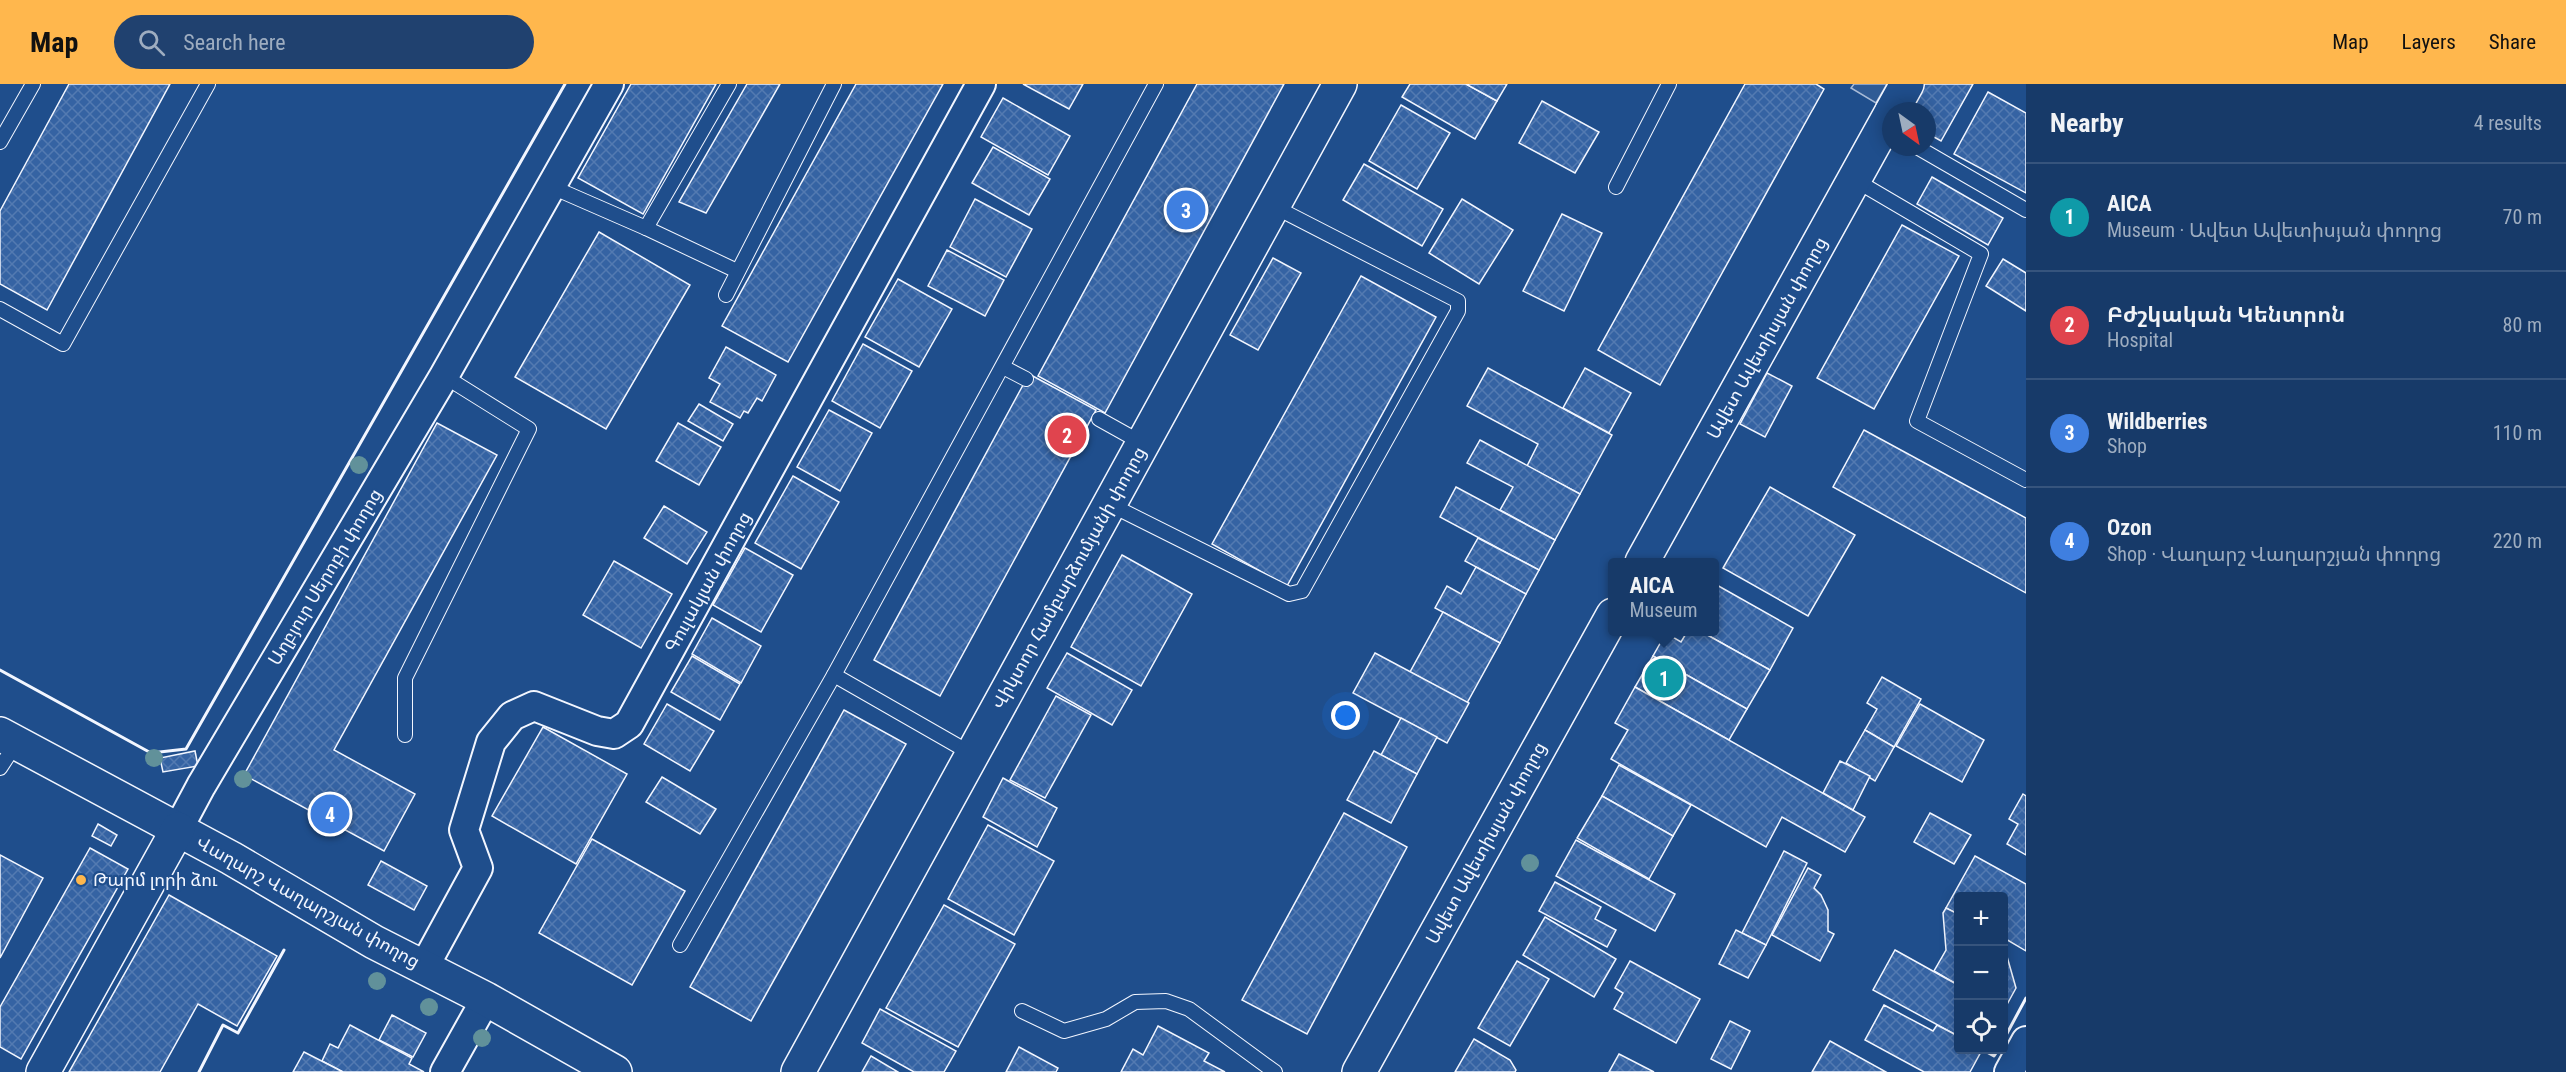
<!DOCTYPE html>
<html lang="en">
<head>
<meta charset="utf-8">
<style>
  :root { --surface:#173a69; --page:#20416f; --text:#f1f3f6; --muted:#9eadc0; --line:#36547d; --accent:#ffb74d }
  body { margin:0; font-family:"Roboto Condensed","Noto Sans Armenian",sans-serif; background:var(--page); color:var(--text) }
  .controls { position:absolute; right:18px; bottom:18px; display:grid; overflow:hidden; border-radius:6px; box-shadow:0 3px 15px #0003 }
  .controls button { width:54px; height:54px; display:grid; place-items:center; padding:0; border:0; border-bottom:2px solid var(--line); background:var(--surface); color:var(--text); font:30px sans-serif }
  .compass { position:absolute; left:1882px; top:18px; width:54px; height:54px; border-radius:50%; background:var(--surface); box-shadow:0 3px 15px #0003; rotate:147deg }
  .you { position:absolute; left:1346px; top:632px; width:21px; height:21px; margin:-15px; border:4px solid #fff; border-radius:50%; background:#1a73e8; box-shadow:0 0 0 9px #1a73e833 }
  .badge { display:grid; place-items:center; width:39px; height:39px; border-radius:50%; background:var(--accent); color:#fff; font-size:20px; font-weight:700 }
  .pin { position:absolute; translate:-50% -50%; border:3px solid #fff; box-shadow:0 2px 6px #0006 }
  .popup { position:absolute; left:1608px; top:474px; width:111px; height:78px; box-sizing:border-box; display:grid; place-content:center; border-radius:6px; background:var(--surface); filter:drop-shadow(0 2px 4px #0005); font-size:20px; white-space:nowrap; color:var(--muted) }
  .popup b { font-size:22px; color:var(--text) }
  .popup::after { content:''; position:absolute; left:50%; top:100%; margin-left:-12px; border:12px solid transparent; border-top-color:var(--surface) }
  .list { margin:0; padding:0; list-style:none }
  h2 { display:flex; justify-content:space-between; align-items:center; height:78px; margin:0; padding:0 24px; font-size:26px }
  h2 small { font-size:20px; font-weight:400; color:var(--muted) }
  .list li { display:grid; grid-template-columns:39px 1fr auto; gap:18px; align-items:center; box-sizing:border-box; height:108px; padding:0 24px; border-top:2px solid var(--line) }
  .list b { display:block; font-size:22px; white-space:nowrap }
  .list p { margin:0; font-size:20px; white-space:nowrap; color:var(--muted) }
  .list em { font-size:20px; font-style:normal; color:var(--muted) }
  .icon { flex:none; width:33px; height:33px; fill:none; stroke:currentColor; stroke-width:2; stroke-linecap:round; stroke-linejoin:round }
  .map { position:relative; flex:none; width:2026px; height:988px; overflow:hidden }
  header { display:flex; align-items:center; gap:36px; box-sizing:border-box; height:84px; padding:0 30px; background:var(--accent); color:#111 }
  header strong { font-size:28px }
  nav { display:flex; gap:33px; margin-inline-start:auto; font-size:21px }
  .search { width:420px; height:54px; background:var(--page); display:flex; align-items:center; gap:15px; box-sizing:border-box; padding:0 21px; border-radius:33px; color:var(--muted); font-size:22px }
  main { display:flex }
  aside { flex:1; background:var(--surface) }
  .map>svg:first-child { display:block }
</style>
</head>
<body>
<header>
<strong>Map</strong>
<div class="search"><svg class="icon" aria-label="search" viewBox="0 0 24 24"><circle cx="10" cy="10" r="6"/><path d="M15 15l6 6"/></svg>Search here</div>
<nav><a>Map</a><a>Layers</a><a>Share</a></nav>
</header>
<main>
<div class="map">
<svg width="2026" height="988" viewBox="0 0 2026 988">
  <defs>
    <pattern id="building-cross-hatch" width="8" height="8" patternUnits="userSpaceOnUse" patternTransform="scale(1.5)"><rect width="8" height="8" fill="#3563a3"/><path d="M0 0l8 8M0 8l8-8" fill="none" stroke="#537ab1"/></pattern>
  </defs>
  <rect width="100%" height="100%" fill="#1f4e8c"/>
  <polygon fill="#305b95" stroke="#a8bbd7" stroke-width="1.5" points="1854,0 1887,0 1876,19 1851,4"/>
  <g fill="url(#building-cross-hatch)" stroke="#f2f6ff" stroke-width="1.5">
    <polygon points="69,0 170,0 47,226 0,200 0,127"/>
    <polygon points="631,0 716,0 643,130 578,94"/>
    <polygon points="747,0 780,0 706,129 679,118"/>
    <polygon points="856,0 943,0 788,278 722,242"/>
    <polygon points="1023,0 1083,0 1069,25"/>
    <polygon points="1197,0 1284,0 1105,329 1038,292"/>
    <polygon points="1410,0 1466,0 1497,17 1475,55 1402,13"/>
    <polygon points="1466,0 1507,0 1497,17"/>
    <polygon points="1745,0 1816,0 1824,5 1660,301 1598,266"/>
    <polygon points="1923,0 1973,0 1941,57 1927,49 1927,27 1908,27"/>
    <polygon points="1988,8 2026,29 2026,109 1954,70"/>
    <polygon points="1003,14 1070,52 1048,91 981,53"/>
    <polygon points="1542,17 1599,48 1575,89 1519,59"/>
    <polygon points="1401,21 1450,49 1417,105 1369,77"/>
    <polygon points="993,63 1050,95 1029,131 972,99"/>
    <polygon points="1364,80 1443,125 1422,162 1343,116"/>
    <polygon points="1932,93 2003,134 1988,161 1917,120"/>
    <polygon points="975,115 1032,145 1006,193 950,163"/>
    <polygon points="1462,115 1513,146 1479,200 1429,169"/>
    <polygon points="1562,130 1602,149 1564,227 1523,207"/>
    <polygon points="1902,141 1959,172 1874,325 1817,294"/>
    <polygon points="599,148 690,201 606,345 515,293"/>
    <polygon points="947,166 1004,196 985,232 928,202"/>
    <polygon points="1273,174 1301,189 1258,266 1230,251"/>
    <polygon points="2003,175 2026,189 2026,227 1986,202"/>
    <polygon points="1361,192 1436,233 1287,502 1212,460"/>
    <polygon points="898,195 952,225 919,283 865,253"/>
    <polygon points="863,260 912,287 880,344 832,317"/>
    <polygon points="726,263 776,291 762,317 757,314 748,329 744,327 740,334 710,318 720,300 709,294"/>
    <polygon points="1488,284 1612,351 1580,410 1527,382 1538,360 1467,322"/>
    <polygon points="1585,284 1631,309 1609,349 1563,324"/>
    <polygon points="1767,289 1792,302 1765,353 1740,340"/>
    <polygon points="1029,290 1096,326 940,612 874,576"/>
    <polygon points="699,320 733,340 723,357 688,337"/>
    <polygon points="829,326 872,349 840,407 797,383"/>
    <polygon points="437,339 497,371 334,666 415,710 384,767 244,691"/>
    <polygon points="678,339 721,363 699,401 656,377"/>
    <polygon points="1864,346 2026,434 2026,509 1833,403"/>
    <polygon points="1480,356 1580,410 1555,456 1500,426 1513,403 1467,379"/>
    <polygon points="793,392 839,418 801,485 755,459"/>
    <polygon points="1456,403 1555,456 1539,486 1440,433"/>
    <polygon points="1770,403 1855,451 1808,532 1723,484"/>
    <polygon points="664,422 707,448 687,480 644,454"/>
    <polygon points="1478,454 1539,486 1526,510 1465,477"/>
    <polygon points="745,464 793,491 761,548 713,521"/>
    <polygon points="1122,471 1192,510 1141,602 1071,563"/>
    <polygon points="614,477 672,510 641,564 583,531"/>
    <polygon points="1476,483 1526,510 1500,559 1435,524 1447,502 1461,510"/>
    <polygon points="1715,500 1793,544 1770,586 1702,548 1715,548"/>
    <polygon points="1443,528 1500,559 1467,619 1410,588"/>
    <polygon points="712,534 761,562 741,599 692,570"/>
    <polygon points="1687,548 1702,548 1770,586 1747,625 1653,572 1666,549 1681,558"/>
    <polygon points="1067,569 1132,606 1112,641 1047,604"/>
    <polygon points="1375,569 1469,619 1447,659 1353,609"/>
    <polygon points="692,572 740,600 720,636 671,608"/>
    <polygon points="1653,572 1747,625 1729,656 1635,603"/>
    <polygon points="1882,593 1921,615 1894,663 1865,646 1877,625 1867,619"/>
    <polygon points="1635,603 1865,733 1845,768 1782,733 1766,763 1611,675 1628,646 1615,639"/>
    <polygon points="1056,612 1091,631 1045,714 1010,696"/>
    <polygon points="667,620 714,647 690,687 644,660"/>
    <polygon points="1920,620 1984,656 1962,698 1896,662"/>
    <polygon points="844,626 906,660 751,937 690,903"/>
    <polygon points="1401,634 1437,653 1417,690 1381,671"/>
    <polygon points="543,643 627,690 576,780 492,732"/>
    <polygon points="1865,646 1894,663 1875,697 1846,679"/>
    <polygon points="195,667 198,682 163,688 160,674"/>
    <polygon points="1374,667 1417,690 1391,739 1347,716"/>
    <polygon points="1840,677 1870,692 1853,726 1823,709"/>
    <polygon points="1619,681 1691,721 1673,752 1602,712"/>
    <polygon points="662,693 716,725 700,750 646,718"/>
    <polygon points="1003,694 1057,724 1037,763 983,733"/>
    <polygon points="2023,710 2026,712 2026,771 2007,760 2018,740 2009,735"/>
    <polygon points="1602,712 1673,752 1649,795 1577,754"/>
    <polygon points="1344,729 1407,763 1307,950 1242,916"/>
    <polygon points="1930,729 1971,751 1954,780 1914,758"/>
    <polygon points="98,740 117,751 111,762 92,752"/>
    <polygon points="988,741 1054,777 1014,851 948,815"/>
    <polygon points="592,755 685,807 632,901 539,849"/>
    <polygon points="1576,756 1675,810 1655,847 1556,792"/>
    <polygon points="90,764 128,785 21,975 0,963 0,923"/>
    <polygon points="1784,767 1807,779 1766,861 1742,849"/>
    <polygon points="0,771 43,794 0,874"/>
    <polygon points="1975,772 2026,800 2026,867 2004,854 2004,812 1958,812 1958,830 1946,824"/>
    <polygon points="381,777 427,802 414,826 368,801"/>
    <polygon points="1808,784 1821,791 1814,804 1821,811 1828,826 1828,847 1834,850 1820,877 1772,851"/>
    <polygon points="1555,798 1601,823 1595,835 1616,846 1607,863 1539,827"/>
    <polygon points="169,811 277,872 237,942 198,920 160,988 69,988"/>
    <polygon points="944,821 1015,860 958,963 886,924"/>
    <polygon points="1946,824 1958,830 1958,901 1934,887 1946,866 1943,829"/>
    <polygon points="1545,833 1616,875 1594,913 1523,871"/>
    <polygon points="1736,846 1766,861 1748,894 1719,880"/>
    <polygon points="2004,854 2007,856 2004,862 2016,904 2004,926"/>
    <polygon points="1895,866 1958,901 1958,952 1873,906"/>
    <polygon points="1517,877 1549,895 1510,962 1478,944"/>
    <polygon points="1630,877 1700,915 1676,959 1614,925 1623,909 1615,904"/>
    <polygon points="1884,921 1933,947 1937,941 1958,952 1958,966 1982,966 1970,988 1924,988 1865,956"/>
    <polygon points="880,925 956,967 944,988 914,988 862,959"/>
    <polygon points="392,931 426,949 413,973 379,956"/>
    <polygon points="1730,937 1750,947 1731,985 1711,975"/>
    <polygon points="350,941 412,974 409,980 424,988 343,988 322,977 330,960 338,964"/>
    <polygon points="1158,942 1209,969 1204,977 1225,988 1121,988 1133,965 1143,971"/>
    <polygon points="1474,955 1510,976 1516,986 1515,988 1455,988"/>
    <polygon points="1830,957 1886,988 1812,988"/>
    <polygon points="1019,963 1058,984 1056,988 1006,988"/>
    <polygon points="304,968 343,988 293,988"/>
    <polygon points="1619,970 1654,988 1609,988"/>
    <polygon points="871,972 898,988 862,988"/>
  </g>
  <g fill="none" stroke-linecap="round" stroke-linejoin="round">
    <g stroke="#f2f6ff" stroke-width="16">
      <g id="service">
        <polyline points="0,58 33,0"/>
        <polyline points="1917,63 2026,126"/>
        <polyline points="1855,96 1981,170 1917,337 2026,396"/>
        <polyline points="552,103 646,144 729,0"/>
        <polyline points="1616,103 1669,0"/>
        <polyline points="646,144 737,187"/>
        <polyline points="726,211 834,0"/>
        <polyline points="0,225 63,260 208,0"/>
        <polyline points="1003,283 1026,295"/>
        <polyline points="1099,335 1142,359"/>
        <polyline points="1109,420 1289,510 1302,507 1458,227 1458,217 1273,122"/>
        <polyline points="834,591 972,670"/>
        <polyline points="405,651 405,594 529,345 444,292"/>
        <polyline points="0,684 17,658"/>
        <polyline points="680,861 834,591 1156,0"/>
        <polyline points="1022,927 1064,947 1106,935 1135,918 1166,917 1189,925 1275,988"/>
      </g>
    </g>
    <g stroke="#f2f6ff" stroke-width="32">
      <g id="minor">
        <polyline points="178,745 201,702 444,292 609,0"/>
        <polyline points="424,883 478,784 464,746 491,658 512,632 534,622 597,647 614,650 629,640 981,0"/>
        <polyline points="445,988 486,915"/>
        <polyline points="2009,988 2026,957"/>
      </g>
    </g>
    <g stroke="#f2f6ff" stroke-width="36">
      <g id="tertiary">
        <polyline points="1892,27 1907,0"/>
        <polyline points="1642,478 1891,29"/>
        <polyline points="0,650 231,774 374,858 486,915 615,988"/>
        <polyline points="43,988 178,745"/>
        <polyline points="798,988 1340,0"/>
        <polyline points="1359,988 1613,531"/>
      </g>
    </g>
    <use href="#service" stroke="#1f4e8c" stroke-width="14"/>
    <use href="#minor" stroke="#1f4e8c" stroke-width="28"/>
    <use href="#tertiary" stroke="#1f4e8c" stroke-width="33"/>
    <g stroke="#f2f6ff" stroke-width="3">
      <polyline points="0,586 151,669 186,665 565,0"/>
      <polyline points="2004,955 2026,914"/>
      <polyline points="1983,966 1994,972 1998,966"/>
      <polyline points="199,988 223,941 238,949 284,866"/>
    </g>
  </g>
  <g fill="#61919a">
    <circle cx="359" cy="381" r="9"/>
    <circle cx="154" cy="674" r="9"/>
    <circle cx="243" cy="695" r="9"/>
    <circle cx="1530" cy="779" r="9"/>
    <circle cx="377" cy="897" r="9"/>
    <circle cx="429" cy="923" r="9"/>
    <circle cx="482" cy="954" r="9"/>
  </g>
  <circle fill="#ffb74d" stroke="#1f4e8c" stroke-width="2" cx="81" cy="796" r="6"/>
  <g text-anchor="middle" stroke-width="4.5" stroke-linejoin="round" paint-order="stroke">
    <g font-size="18" fill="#f2f6ff" stroke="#1f4e8c">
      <text transform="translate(1767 254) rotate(-61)" y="6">Ավետ Ավետիսյան փողոց</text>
      <text transform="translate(325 493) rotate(-59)" y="6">Աղբյուր Սերոբի փողոց</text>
      <text transform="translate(1069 494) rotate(-61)" y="6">Վիկտոր Համբարձումյանի փողոց</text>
      <text transform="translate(708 498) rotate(-61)" y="6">Գուլակյան փողոց</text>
      <text transform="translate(1486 759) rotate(-61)" y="6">Ավետ Ավետիսյան փողոց</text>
      <text transform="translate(308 818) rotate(29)" y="6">Վաղարշ Վաղարշյան փողոց</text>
    </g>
    <g font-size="18" fill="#f2f6ff" stroke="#1f4e8c" text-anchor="start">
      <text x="93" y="802">Թարմ լորի ձու</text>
    </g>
  </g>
</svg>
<div class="controls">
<button>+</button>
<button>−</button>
<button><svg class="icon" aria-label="locate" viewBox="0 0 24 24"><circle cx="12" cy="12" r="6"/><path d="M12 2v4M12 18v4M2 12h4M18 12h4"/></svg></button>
</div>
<svg class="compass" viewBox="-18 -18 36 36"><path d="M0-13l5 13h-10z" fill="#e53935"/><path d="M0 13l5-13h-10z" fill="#9eadc0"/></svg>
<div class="you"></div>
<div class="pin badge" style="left:1664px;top:594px;background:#0f9aa8">1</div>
<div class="popup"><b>AICA</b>Museum</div>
<div class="pin badge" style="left:1067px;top:351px;background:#e0444e">2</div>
<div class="pin badge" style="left:1186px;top:126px;background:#3f7fe0">3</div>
<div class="pin badge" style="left:330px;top:730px;background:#3f7fe0">4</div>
</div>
<aside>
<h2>Nearby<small>4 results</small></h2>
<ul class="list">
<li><span class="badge" style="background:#0f9aa8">1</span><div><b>AICA</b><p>Museum · Ավետ Ավետիսյան փողոց</p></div><em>70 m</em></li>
<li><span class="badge" style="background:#e0444e">2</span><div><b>Բժշկական Կենտրոն</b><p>Hospital</p></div><em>80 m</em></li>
<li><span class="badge" style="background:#3f7fe0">3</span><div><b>Wildberries</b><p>Shop</p></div><em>110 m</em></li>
<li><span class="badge" style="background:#3f7fe0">4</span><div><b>Ozon</b><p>Shop · Վաղարշ Վաղարշյան փողոց</p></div><em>220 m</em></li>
</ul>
</aside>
</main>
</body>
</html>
